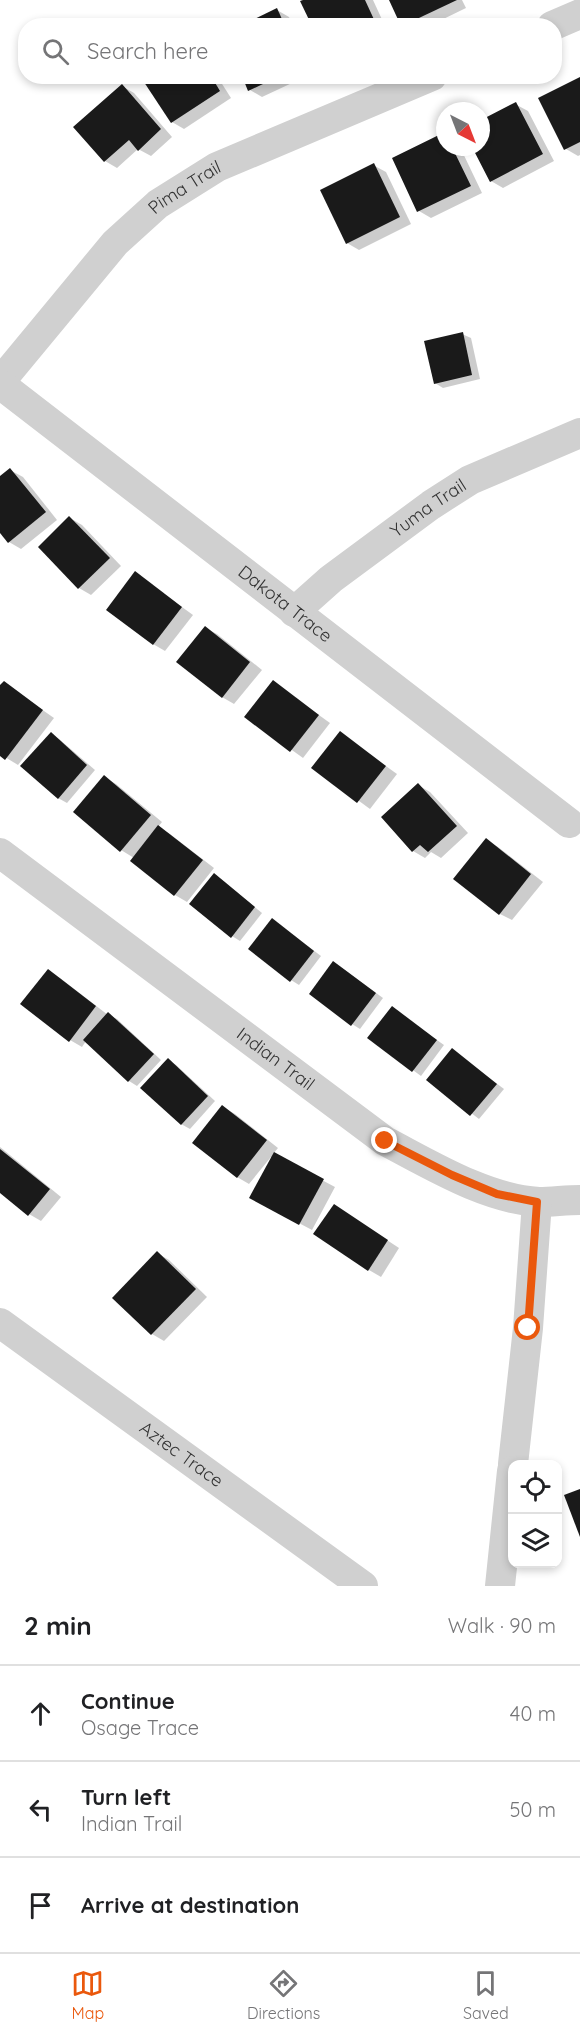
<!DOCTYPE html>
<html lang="en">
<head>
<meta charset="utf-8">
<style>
  :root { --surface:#fff; --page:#f2f2f2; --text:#202124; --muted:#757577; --line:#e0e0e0; --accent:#ea580c }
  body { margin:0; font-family:Quicksand,sans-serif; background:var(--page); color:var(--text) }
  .controls { position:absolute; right:18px; bottom:18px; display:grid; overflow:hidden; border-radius:12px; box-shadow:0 3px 9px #0003 }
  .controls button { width:54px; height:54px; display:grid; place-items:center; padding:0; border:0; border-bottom:2px solid var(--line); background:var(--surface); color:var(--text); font:30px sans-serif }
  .compass { position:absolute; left:436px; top:102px; width:54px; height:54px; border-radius:50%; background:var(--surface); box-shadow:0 3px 9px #0003; rotate:138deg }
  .stop { position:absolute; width:18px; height:18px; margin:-14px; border:4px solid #ea580c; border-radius:50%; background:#fff }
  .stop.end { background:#ea580c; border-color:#fff; box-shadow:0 2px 6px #0008 }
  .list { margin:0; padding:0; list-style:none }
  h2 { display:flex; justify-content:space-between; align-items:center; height:78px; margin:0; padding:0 24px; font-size:26px }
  h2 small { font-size:20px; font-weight:400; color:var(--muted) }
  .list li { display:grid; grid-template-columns:39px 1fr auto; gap:18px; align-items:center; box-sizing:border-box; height:96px; padding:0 24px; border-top:2px solid var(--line) }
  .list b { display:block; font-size:22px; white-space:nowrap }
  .list p { margin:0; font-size:20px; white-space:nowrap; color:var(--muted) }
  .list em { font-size:20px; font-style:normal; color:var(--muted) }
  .icon { flex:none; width:33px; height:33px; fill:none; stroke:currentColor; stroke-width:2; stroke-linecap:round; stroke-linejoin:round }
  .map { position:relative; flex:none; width:580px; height:1586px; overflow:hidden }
  .search { position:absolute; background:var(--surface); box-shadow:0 3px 9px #0003; left:18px; right:18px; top:18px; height:66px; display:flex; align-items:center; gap:15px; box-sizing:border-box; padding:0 21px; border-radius:24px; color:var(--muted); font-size:22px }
  .sheet { height:366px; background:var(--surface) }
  nav { display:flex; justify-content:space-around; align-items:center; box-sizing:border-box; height:84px; border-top:2px solid var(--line); background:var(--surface); font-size:16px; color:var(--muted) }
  nav a { display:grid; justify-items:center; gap:3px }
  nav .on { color:var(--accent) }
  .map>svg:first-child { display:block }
</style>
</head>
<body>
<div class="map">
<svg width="580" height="1586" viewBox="0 0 580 1586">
  <rect width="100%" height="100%" fill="#fff"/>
  <g fill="#0003">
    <polygon points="306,0 373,0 385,26 313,26"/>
    <polygon points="390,0 462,0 466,8 429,26 403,26"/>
    <polygon points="277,10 289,17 293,26 244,26"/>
    <polygon points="142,76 217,76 231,98 184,129 172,122"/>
    <polygon points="244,76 307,76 262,97 250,90"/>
    <polygon points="580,79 580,155 578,156 566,149"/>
    <polygon points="122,86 134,93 172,137 151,156 138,149 117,168 105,161"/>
    <polygon points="515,104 528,111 554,161 503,188 491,181 473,147 481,147 481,122"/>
    <polygon points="445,134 445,147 460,147 482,193 431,218 419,211"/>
    <polygon points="373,165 386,172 411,224 359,250 347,243"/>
    <polygon points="462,334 471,338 480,379 443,388 435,383"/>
    <polygon points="10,470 23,477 57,520 21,549 9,542 0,531 0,478"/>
    <polygon points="70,518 82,525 121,566 91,595 79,588"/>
    <polygon points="135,573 193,615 165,651 153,644"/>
    <polygon points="205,628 217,634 262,670 234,704 222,697"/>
    <polygon points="273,682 330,723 303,758 246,717"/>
    <polygon points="4,683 54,718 18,765 0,754 0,688"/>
    <polygon points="340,733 397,774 370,809 314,768"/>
    <polygon points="51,734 59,739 95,770 67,803 58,798"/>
    <polygon points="104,777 116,784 162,822 158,827 170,834 214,868 187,902 175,895 132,861 134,858 121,850"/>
    <polygon points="418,785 430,792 468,833 441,858 431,852 425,858 413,851"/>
    <polygon points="486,840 498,847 543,882 512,920 500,914"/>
    <polygon points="222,880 262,913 240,941 232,936"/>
    <polygon points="273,920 321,956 299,985 291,980"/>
    <polygon points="342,968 383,998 360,1029 352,1024"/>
    <polygon points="48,971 60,978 108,1015 117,1019 161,1060 137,1086 129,1081 86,1041 82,1047 70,1040"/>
    <polygon points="392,1008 444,1045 421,1076 369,1038"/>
    <polygon points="452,1050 504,1089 479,1119 428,1080"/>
    <polygon points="168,1060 176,1065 215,1101 190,1129 181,1124"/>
    <polygon points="223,1107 235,1114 278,1148 273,1154 335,1187 312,1230 263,1204 272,1158 271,1157 249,1184 237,1177"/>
    <polygon points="0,1147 61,1197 41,1221 29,1214 0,1191"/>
    <polygon points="346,1213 399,1248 381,1277 369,1270"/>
    <polygon points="157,1253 169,1260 207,1297 164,1341 152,1334 114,1298"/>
  </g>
  <g fill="#1a1a1a">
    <polygon points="303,0 365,0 377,26 312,26 300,1"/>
    <polygon points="389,0 457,0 402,26 401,26"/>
    <polygon points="277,8 285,26 240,26"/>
    <polygon points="140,76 211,76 220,91 171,123"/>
    <polygon points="242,76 280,76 248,91"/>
    <polygon points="580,77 580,142 564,150 538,98"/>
    <polygon points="122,84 161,129 138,151 129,140 104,162 73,127"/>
    <polygon points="516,102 543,154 490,182 472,147 481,147 481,120"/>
    <polygon points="445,132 445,147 452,147 471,186 417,212 392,158"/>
    <polygon points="374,163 400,217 346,244 320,190"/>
    <polygon points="463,332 472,375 434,384 424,341"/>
    <polygon points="10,468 46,512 8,543 0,533 0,476"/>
    <polygon points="69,516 110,558 78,589 38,547"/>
    <polygon points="135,571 182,607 153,645 106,610"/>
    <polygon points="205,626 250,662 222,698 176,662"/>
    <polygon points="273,680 319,715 290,752 244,717"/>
    <polygon points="4,681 43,710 5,760 0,756 0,685"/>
    <polygon points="340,731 386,766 357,803 311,768"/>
    <polygon points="51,732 87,765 58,799 20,766"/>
    <polygon points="104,775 151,815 120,852 73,812"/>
    <polygon points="418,783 457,826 428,852 420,845 412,852 381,817"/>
    <polygon points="158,825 203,860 174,896 130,861"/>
    <polygon points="486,838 531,874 499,915 453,879"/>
    <polygon points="214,873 255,907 231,938 189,904"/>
    <polygon points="272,918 314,951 290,982 248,949"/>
    <polygon points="333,961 376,993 351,1026 309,994"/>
    <polygon points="48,969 96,1006 69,1042 20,1004"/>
    <polygon points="392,1006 437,1040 412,1072 367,1038"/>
    <polygon points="108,1012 154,1054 128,1082 83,1040"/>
    <polygon points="452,1048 497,1084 470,1116 426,1080"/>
    <polygon points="168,1058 208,1096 181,1125 140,1088"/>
    <polygon points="222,1105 267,1140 237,1178 192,1143"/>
    <polygon points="0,1149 50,1189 28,1216 0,1193"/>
    <polygon points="274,1152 324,1179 299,1225 249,1198"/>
    <polygon points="334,1204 388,1240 368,1271 313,1234"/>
    <polygon points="157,1251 196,1289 151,1335 112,1298"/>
    <polygon points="580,1489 580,1537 564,1495"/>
  </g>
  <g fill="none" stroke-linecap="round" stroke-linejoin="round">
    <g stroke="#d0d0d0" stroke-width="30">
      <polyline points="552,26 580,14"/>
      <path id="s1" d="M 0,382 L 115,243 L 158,204 L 217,167 L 432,76"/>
      <path id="s2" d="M 0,384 L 569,823"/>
      <path id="s3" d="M 294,612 L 331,579 L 431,505 L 470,480 L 580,433"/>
      <path id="s4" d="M 0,853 L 385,1141 C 431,1165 486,1199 539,1202 C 552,1202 566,1200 580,1200"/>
      <path id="s5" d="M 0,1323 L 363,1586"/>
      <polyline points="513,1464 528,1328 537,1202"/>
      <polyline points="500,1586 512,1471"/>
    </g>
  </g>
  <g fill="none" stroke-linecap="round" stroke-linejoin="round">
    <polyline stroke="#ea580c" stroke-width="8" points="385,1141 452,1175 497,1194 537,1202 528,1328"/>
  </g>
  <g text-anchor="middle" stroke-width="6" stroke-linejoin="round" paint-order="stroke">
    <g font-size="18" fill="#333" stroke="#fff">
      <text dy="6" stroke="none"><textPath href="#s1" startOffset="270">Pima Trail</textPath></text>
      <text dy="6" stroke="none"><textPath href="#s3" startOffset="170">Yuma Trail</textPath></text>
      <text dy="6" stroke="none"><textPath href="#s2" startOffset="360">Dakota Trace</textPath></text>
      <text dy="6" stroke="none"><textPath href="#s4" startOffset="344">Indian Trail</textPath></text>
      <text dy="6" stroke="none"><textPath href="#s5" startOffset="224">Aztec Trace</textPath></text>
    </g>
  </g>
</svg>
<div class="controls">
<button><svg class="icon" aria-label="locate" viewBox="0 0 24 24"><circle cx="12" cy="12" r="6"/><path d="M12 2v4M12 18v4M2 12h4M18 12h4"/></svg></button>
<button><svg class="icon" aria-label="layers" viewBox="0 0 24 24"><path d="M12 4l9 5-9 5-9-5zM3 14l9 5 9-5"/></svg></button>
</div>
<svg class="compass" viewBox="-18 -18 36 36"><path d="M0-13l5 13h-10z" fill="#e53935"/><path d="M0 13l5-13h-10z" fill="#757577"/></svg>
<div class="stop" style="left:528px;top:1328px"></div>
<div class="stop end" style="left:385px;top:1141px"></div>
<div class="search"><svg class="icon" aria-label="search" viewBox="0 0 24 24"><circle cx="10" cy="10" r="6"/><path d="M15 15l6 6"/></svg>Search here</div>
</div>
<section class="sheet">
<h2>2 min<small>Walk · 90 m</small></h2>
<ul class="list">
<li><svg class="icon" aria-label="ahead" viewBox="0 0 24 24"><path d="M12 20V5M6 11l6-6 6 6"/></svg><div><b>Continue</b><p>Osage Trace</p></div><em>40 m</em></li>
<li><svg class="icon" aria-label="left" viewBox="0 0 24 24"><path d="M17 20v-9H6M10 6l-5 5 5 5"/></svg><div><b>Turn left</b><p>Indian Trail</p></div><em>50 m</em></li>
<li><svg class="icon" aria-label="arrive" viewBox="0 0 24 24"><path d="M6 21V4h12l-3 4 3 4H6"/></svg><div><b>Arrive at destination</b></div></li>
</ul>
</section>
<nav>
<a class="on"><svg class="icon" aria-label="map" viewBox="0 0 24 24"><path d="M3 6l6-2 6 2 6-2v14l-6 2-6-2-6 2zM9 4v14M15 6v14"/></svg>Map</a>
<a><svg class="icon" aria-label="directions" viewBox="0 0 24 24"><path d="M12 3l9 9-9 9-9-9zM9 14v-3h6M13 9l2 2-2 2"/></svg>Directions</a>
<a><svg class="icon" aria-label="saved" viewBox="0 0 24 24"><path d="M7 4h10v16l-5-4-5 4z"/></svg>Saved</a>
</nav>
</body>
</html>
